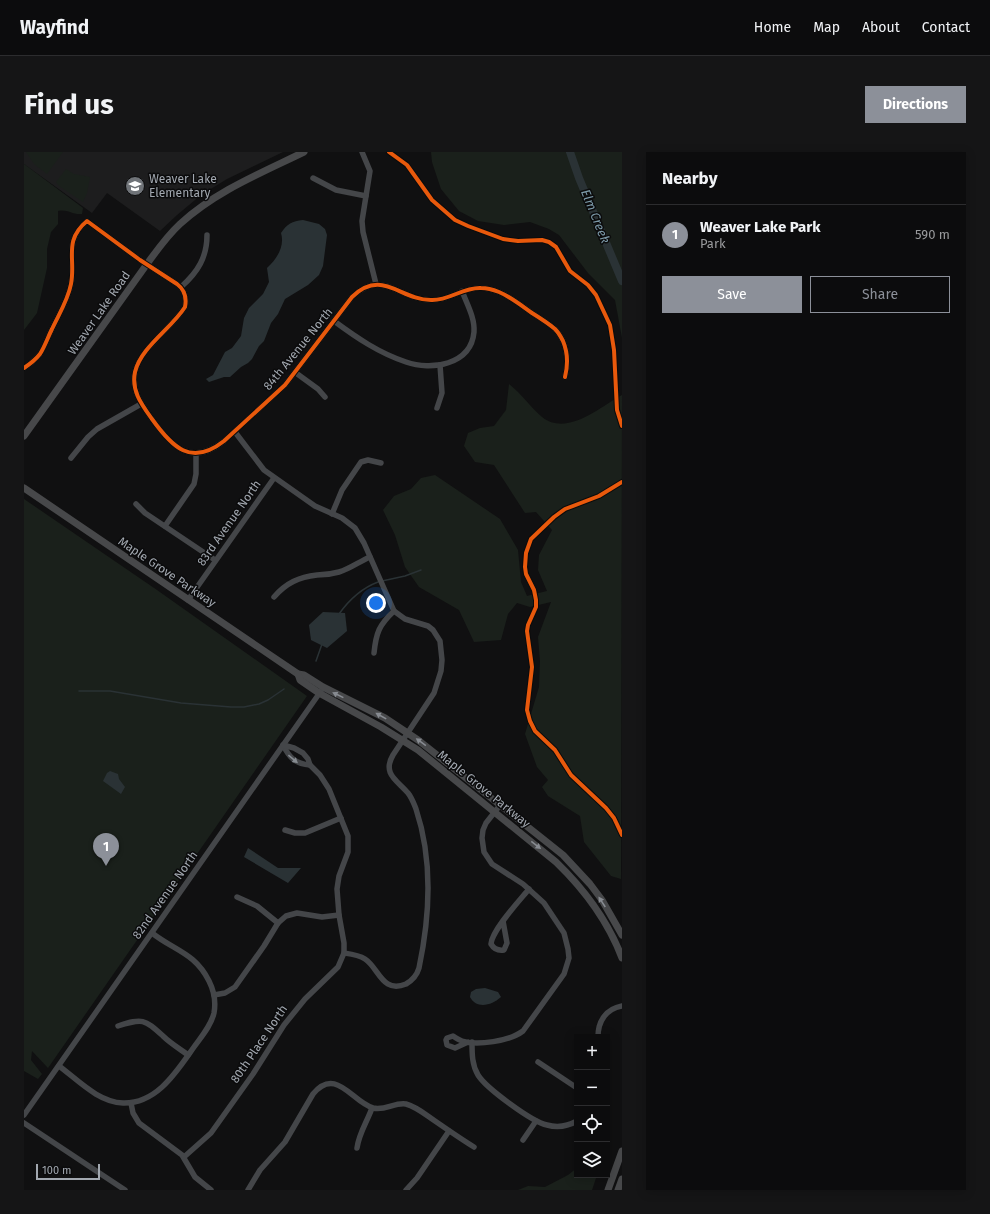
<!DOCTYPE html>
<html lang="en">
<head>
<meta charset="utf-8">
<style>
  :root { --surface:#0c0c0d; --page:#151516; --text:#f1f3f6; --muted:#9a9b9d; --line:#2c2c2e; --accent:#8c9099 }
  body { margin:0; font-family:"Fira Sans",sans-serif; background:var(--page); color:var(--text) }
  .controls { position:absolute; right:12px; bottom:12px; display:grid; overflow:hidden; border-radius:0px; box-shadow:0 2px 10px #0003 }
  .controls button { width:36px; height:36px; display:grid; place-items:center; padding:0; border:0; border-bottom:1px solid var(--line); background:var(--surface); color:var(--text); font:20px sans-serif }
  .scale { position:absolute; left:12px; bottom:10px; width:64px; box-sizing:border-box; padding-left:4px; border:2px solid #a2a8b0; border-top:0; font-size:11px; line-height:14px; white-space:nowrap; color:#a2a8b0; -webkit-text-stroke:3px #0b0b0c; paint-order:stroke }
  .you { position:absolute; left:352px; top:451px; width:14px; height:14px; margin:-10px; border:3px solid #fff; border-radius:50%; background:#1a73e8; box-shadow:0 0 0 6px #1a73e833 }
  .badge { display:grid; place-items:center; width:26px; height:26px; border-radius:50%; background:var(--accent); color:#fff; font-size:13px; font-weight:700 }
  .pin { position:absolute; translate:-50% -33px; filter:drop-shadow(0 1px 2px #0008) }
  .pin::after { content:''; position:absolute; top:21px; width:14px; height:12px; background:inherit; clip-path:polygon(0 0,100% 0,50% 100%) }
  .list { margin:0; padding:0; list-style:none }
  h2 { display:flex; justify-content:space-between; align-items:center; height:52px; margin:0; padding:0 16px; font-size:17px }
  h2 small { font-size:13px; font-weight:400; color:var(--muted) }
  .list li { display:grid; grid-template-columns:26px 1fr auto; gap:12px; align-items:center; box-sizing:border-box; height:60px; padding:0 16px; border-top:1px solid var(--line) }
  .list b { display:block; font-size:15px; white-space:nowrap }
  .list p { margin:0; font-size:13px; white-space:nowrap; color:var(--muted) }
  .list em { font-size:13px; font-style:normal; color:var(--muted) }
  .actions { display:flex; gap:8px; padding:12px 16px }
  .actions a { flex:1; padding:9px 0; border:1px solid var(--accent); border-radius:0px; text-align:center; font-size:14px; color:var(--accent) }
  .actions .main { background:var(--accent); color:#fff }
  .icon { flex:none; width:22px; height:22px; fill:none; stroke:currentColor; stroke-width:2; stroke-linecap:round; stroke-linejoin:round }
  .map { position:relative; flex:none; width:598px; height:1038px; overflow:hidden; border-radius:0px }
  header { display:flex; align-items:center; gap:24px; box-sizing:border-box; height:56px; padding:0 20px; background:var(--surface); border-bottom:1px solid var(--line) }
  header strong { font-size:19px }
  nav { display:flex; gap:22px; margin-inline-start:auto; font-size:14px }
  .intro { display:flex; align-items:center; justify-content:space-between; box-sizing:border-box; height:96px; padding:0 24px }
  h1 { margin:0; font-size:28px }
  .button { padding:10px 18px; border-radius:0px; background:var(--accent); color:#fff; font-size:14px; font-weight:700 }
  main { display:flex; gap:24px; padding:0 24px }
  aside { flex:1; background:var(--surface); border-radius:0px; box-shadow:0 2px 10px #0003 }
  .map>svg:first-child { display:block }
</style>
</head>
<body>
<header>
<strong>Wayfind</strong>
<nav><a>Home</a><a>Map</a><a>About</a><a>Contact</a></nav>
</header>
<div class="intro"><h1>Find us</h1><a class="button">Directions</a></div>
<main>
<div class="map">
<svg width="598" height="1038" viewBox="0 0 598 1038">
  <rect width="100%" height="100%" fill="#101011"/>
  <polygon fill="#1d1d1e" points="0,0 259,0 203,27 177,43 153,63 136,79 83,41 68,61 0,12"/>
  <g fill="#1a201b">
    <polygon points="2,0 39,0 23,22 10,12"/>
    <polygon points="407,0 598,0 598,186 591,148 564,121 535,83 525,77 506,70 480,73 454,69 435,59 417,37 408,10"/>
    <path d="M 0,12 L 59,56 L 58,62 C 48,63 44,57 34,59 L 34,72 L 27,80 L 23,97 L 23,116 L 13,161 L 0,178 Z"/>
    <polygon points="42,17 50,22 66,25 63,41 59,50 35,34 32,30"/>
    <path d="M 485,232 C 498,242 506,255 518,265 C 543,285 576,255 598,243 L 597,727 L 587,724 L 560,690 L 556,664 L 524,644 L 518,635 L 524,628 L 513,615 L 501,582 L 515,535 L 516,509 L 514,485 L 527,450 L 506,455 L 493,451 L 484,462 L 477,488 L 450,490 L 435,458 L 395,435 L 381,415 L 371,383 L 359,358 L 370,344 L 387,337 L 397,326 L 411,323 L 476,367 L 494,398 L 497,430 L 503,444 L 523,439 L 514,418 L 515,403 L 528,378 L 512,360 L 501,361 L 470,313 L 451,310 L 440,294 L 444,281 L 456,276 L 470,274 L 482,258 Z"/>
    <polygon points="0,347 133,438 283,544 24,916 8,899 7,908 18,922 14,927 0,919"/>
    <polygon points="553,1016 553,1023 573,1023 568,1038 494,1038 504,1034 521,1035 544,1023"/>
  </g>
  <g fill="#2a3235">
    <path d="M 279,68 L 295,72 L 301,77 L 303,83 L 299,114 L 295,123 L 284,133 L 261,147 L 254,162 L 247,171 L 240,189 L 235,194 L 228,207 L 224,211 L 217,215 L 206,225 L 200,225 L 185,230 L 182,227 L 189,223 L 201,200 L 208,196 L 217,184 L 220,166 L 225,156 L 239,142 L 245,130 L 243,116 C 253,107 261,94 257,81 C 263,72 268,69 279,68 Z"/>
    <polygon points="299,460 321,461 323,479 303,496 287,488 285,473"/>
    <polygon points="86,619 94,622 95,627 101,635 97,642 79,629 83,621"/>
    <polygon points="224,696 254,716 277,716 264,731 220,705"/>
    <path d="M 461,836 L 474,840 L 477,845 C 468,853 453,858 446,845 L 447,840 L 452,837 Z"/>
  </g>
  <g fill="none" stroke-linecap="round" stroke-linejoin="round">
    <g stroke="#2a3235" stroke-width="1.5">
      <polyline points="358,429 381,424 397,418"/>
      <path d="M 315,462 C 325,448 338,436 354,430"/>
      <polyline points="292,509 298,492"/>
      <polyline points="55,539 86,539 157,551 207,555 220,555 235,552 244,548 260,537"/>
    </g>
    <polyline stroke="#2a3235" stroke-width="8" points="546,0 555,26 598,129"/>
    <g stroke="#444649" stroke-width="5.5">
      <polyline points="338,0 346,19 338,69 339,80 352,132"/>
      <polyline points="289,26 312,38 342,44"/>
      <path d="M 157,135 C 174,120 183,105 183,83"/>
      <path d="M 310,169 C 333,186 355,201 382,210 C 407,219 447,213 450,180 C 451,166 443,152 438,139"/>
      <path d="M 0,216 C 6,212 12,207 16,202 C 21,194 24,185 28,177 C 35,162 44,148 47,132 C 52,107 39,89 63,69 L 116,108 L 153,132 C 161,138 163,145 161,155 C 147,177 117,195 111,220 C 107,239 118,253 128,267 C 148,295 167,315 200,289 L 261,233 L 328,145 C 358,116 376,148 407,148 C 425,149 439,135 457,136 C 463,136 470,138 475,140 C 487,145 498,154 508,161 C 516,166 524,171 531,177 C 534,180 537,185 539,189 C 544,201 544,213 541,225"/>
      <polyline points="272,221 294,237 301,245"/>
      <polyline points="413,256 418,241 416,213"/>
      <path d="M 211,280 L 240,318 L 291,354 L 318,366 L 331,376 L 340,391 L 370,459 L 381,467 L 404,474 L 409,478 L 416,489 L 418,508 L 417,519 L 410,541 L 369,603 C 358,622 373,628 384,641 C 388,646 390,652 392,657 C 409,708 406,764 395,816 C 393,823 389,828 382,832 C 358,842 355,816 341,807 C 335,803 327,802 320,801"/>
      <polyline points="47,306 64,285 73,277 117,252"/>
      <polyline points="112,352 121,361 191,408"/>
      <polyline points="308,362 318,338 337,310 344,308 357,311"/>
      <polyline points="141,374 170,332 172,322 172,301"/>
      <path d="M 250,445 C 262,431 275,425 293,423 C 301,423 308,422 315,420 C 326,417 336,409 346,405"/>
      <polyline points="164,448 250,326"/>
      <path d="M 350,501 C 352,481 355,473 370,459"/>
      <path d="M 259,593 C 265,605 271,612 286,613"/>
      <polyline points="261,678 271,681 281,681 317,666"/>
      <polyline points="213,745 233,754 254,771"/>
      <path d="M 479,769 L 483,791 L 480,798 C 474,799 470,797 467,792 C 468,778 496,748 505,737"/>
      <polyline points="190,843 201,841 211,835 240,794 254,771 262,764 273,761 298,765 315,763"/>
      <path d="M 94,874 C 119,866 120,867 139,884 C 146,891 156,897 164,903"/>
      <path d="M 574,885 C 574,869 582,857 598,854"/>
      <path d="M 444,890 L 431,896 L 423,893 L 422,888 L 423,886 L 429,884 C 432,886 435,888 438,889 C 453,894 486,889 499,879 L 540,822 L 545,806 L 544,797 L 540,781 L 520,751 L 499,732 L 468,712 L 460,700 L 458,686 L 459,678 L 462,671 L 477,652"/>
      <path d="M 448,890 C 448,902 448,913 454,923 C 462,936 508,970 523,973 C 534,976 544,974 553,969"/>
      <polyline points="514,910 553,936"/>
      <path d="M 35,914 C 54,928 74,950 99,951 C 133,952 153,919 170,895 C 177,885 187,874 190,861 C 192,850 190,839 185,829 C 171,801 151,799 128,781"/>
      <polyline points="107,951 109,961 115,971 158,1003 171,1025 187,1038"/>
      <polyline points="0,963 297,539"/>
      <polyline points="0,971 101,1038"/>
      <polyline points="499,988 512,969"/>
      <path d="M 333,996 C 335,981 343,970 348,956"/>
      <polyline points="160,1005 187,981 229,922 260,873 281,847 314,815 320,801 320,791 315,763 313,737 315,724 324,700 324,684 305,637 296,623 286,613 284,607 279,601 270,596 259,593"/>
      <path d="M 224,1038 L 236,1018 L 261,990 L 289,942 C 312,914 328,950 349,956 C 361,959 371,950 382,952 C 393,955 402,963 411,969 C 424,978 437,987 450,995"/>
      <polyline points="382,1038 393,1026 425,979"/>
    </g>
    <g stroke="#47484a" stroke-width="7">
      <path d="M 0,284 L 123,112 C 133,98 143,84 156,72 C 192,39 237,21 280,0"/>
      <polyline points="0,336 274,522 280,523 299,535 361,566 394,588 524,691 539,703 566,732 578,748 598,783"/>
      <path d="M 274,522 L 276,528 L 295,541 L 357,575 L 394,598 L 532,710 C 560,737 584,769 598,806"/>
      <polyline points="584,1038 598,999"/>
      <polyline points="594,1038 598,1027"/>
    </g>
    <g stroke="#0b0b0c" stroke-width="6">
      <g id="cycleway">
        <polyline points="365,0 383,13 408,48 431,68 444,74 479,87 494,89 518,88 525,90 532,95 546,119 564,133 572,143 586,173 590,198 593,258 598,274"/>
        <path d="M 0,216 C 6,212 12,207 16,202 C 21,194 24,185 28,177 C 35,162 44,148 47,132 C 52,107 39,89 63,69 L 116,108 L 153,132 C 161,138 163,145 161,155 C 147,177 117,195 111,220 C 107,239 118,253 128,267 C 148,295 167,315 200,289 L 261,233 L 328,145 C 358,116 376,148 407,148 C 425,149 439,135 457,136 C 463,136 470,138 475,140 C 487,145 498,154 508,161 C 516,166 524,171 531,177 C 534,180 537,185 539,189 C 544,201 544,213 541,225"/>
        <polyline points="598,330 575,344 541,357 530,365 507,387 502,401 501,415 502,422 510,438 512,448 512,455 504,473 503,479 508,515 503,558 506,569 511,579 531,598 547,623 582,656 590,666 598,683"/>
      </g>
    </g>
    <use href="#cycleway" stroke="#e8590c" stroke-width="4"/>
  </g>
  <defs><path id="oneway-solid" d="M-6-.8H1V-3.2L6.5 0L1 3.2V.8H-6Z"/></defs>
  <g fill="#878b91">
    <use href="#oneway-solid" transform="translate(314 543) rotate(-154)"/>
    <use href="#oneway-solid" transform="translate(357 564) rotate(-151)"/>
    <use href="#oneway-solid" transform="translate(397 590) rotate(-144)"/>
    <use href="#oneway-solid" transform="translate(512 693) rotate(38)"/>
    <use href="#oneway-solid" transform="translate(578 750) rotate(-123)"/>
  </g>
  <use fill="#868b91" href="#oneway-solid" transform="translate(269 607) rotate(40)"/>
  <defs>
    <g id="school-disc" transform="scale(1)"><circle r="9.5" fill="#6f7378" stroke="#0b0b0c"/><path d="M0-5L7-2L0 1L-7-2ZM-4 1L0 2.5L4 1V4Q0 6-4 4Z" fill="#fff"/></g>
  </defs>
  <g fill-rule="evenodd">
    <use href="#school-disc" x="111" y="34"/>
  </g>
  <g text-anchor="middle" stroke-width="3" stroke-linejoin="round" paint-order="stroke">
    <g font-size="12" fill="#a2a8b0" stroke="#0b0b0c" text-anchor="start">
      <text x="125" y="31">Weaver Lake<tspan x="125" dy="14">Elementary</tspan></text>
    </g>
    <g font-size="12" fill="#a2a8b0" stroke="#0b0b0c">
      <text transform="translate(75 161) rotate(-55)" y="4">Weaver Lake Road</text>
      <text transform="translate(274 197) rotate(-51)" y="4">84th Avenue North</text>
      <text transform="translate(205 371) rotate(-55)" y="4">83rd Avenue North</text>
      <text transform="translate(143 420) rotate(34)" y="4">Maple Grove Parkway</text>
      <text transform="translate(460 637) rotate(39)" y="4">Maple Grove Parkway</text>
      <text transform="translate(141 743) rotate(-55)" y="4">82nd Avenue North</text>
      <text transform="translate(235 892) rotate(-56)" y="4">80th Place North</text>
    </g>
    <g font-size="13" font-style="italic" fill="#7c99a8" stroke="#0b0b0c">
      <text transform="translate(572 64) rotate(68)" y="5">Elm Creek</text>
    </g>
  </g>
</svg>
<div class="controls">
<button>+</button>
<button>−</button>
<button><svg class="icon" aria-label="locate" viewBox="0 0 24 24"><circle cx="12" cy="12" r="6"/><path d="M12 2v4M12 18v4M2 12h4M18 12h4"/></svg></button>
<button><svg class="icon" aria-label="layers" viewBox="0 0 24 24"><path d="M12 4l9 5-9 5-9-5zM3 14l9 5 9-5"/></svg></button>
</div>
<div class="scale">100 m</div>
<div class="you"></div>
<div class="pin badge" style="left:82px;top:714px">1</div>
</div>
<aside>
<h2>Nearby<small></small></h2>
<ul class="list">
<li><span class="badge">1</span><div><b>Weaver Lake Park</b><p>Park</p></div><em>590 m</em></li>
</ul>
<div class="actions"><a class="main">Save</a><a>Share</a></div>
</aside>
</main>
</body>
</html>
